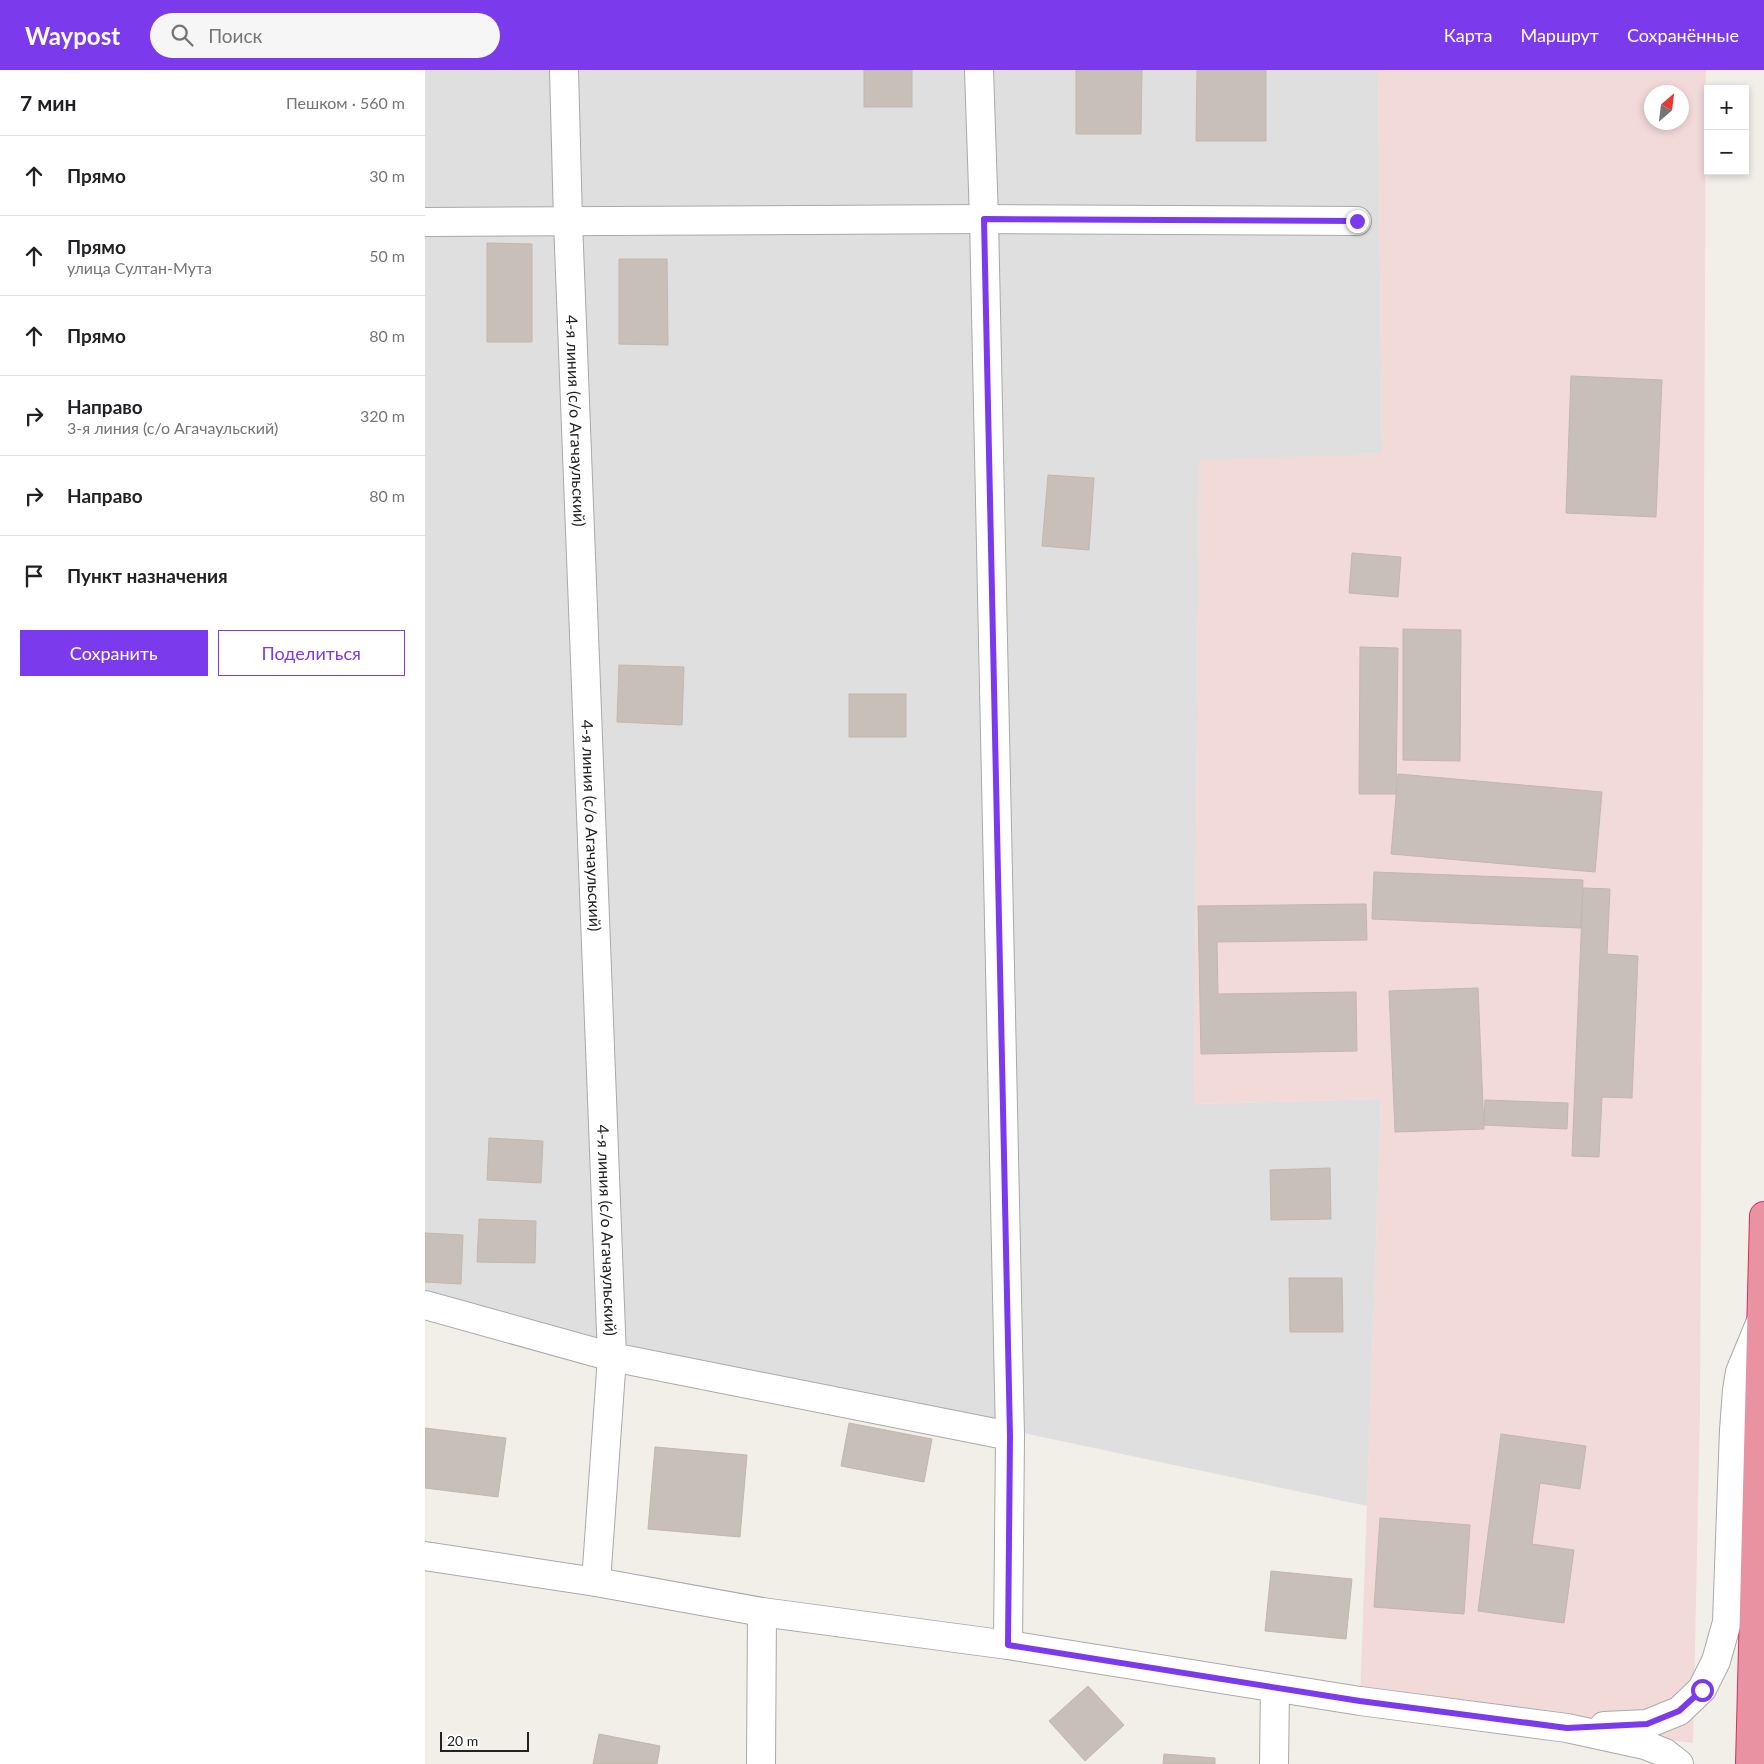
<!DOCTYPE html>
<html lang="ru">
<head>
<meta charset="utf-8">
<style>
  :root { --surface:#fff; --page:#f6f6f6; --text:#202124; --muted:#757577; --line:#e0e0e0; --accent:#7c3aed }
  body { margin:0; font-family:Lato,sans-serif; background:var(--page); color:var(--text) }
  .controls { position:absolute; right:15px; top:15px; display:grid; overflow:hidden; border-radius:0px; box-shadow:0 2px 8px #0003 }
  .controls button { width:45px; height:45px; display:grid; place-items:center; padding:0; border:0; border-bottom:1px solid var(--line); background:var(--surface); color:var(--text); font:25px sans-serif }
  .compass { position:absolute; left:1219px; top:15px; width:45px; height:45px; border-radius:50%; background:var(--surface); box-shadow:0 2px 8px #0003; rotate:28deg }
  .scale { position:absolute; left:15px; bottom:12px; width:89px; box-sizing:border-box; padding-left:5px; border:2px solid #222; border-top:0; font-size:14px; line-height:18px; white-space:nowrap; color:#222; -webkit-text-stroke:4px #fff; paint-order:stroke }
  .stop { position:absolute; width:15px; height:15px; margin:-11px; border:4px solid #7c3aed; border-radius:50%; background:#fff }
  .stop.end { background:#7c3aed; border-color:#fff; box-shadow:0 1px 5px #0008 }
  .list { margin:0; padding:0; list-style:none }
  h2 { display:flex; justify-content:space-between; align-items:center; height:65px; margin:0; padding:0 20px; font-size:21px }
  h2 small { font-size:16px; font-weight:400; color:var(--muted) }
  .list li { display:grid; grid-template-columns:32px 1fr auto; gap:15px; align-items:center; box-sizing:border-box; height:80px; padding:0 20px; border-top:1px solid var(--line) }
  .list b { display:block; font-size:19px; white-space:nowrap }
  .list p { margin:0; font-size:16px; white-space:nowrap; color:var(--muted) }
  .list em { font-size:16px; font-style:normal; color:var(--muted) }
  .actions { display:flex; gap:10px; padding:15px 20px }
  .actions a { flex:1; padding:11px 0; border:1px solid var(--accent); border-radius:0px; text-align:center; font-size:18px; color:var(--accent) }
  .actions .main { background:var(--accent); color:#fff }
  .icon { flex:none; width:28px; height:28px; fill:none; stroke:currentColor; stroke-width:2; stroke-linecap:round; stroke-linejoin:round }
  .map { position:relative; flex:none; width:1339px; height:1694px; overflow:hidden }
  header { display:flex; align-items:center; gap:30px; box-sizing:border-box; height:70px; padding:0 25px; background:var(--accent); color:#fff }
  header strong { font-size:24px }
  nav { display:flex; gap:28px; margin-inline-start:auto; font-size:18px }
  .search { width:350px; height:45px; background:var(--page); display:flex; align-items:center; gap:12px; box-sizing:border-box; padding:0 18px; border-radius:28px; color:var(--muted); font-size:19px }
  main { display:flex }
  aside { flex:1; background:var(--surface) }
  .map>svg:first-child { display:block }
</style>
</head>
<body>
<header>
<strong>Waypost</strong>
<div class="search"><svg class="icon" aria-label="search" viewBox="0 0 24 24"><circle cx="10" cy="10" r="6"/><path d="M15 15l6 6"/></svg>Поиск</div>
<nav><a>Карта</a><a>Маршрут</a><a>Сохранённые</a></nav>
</header>
<main>
<aside>
<h2>7 мин<small>Пешком · 560 m</small></h2>
<ul class="list">
<li><svg class="icon" aria-label="ahead" viewBox="0 0 24 24"><path d="M12 20V5M6 11l6-6 6 6"/></svg><div><b>Прямо</b></div><em>30 m</em></li>
<li><svg class="icon" aria-label="ahead" viewBox="0 0 24 24"><path d="M12 20V5M6 11l6-6 6 6"/></svg><div><b>Прямо</b><p>улица Султан-Мута</p></div><em>50 m</em></li>
<li><svg class="icon" aria-label="ahead" viewBox="0 0 24 24"><path d="M12 20V5M6 11l6-6 6 6"/></svg><div><b>Прямо</b></div><em>80 m</em></li>
<li><svg class="icon" aria-label="right" viewBox="0 0 24 24"><path d="M7 20v-9h11M14 6l5 5-5 5"/></svg><div><b>Направо</b><p>3-я линия (с/о Агачаульский)</p></div><em>320 m</em></li>
<li><svg class="icon" aria-label="right" viewBox="0 0 24 24"><path d="M7 20v-9h11M14 6l5 5-5 5"/></svg><div><b>Направо</b></div><em>80 m</em></li>
<li><svg class="icon" aria-label="arrive" viewBox="0 0 24 24"><path d="M6 21V4h12l-3 4 3 4H6"/></svg><div><b>Пункт назначения</b></div></li>
</ul>
<div class="actions"><a class="main">Сохранить</a><a>Поделиться</a></div>
</aside>
<div class="map">
<svg width="1339" height="1694" viewBox="0 0 1339 1694">
  <rect width="100%" height="100%" fill="#f2efe9"/>
  <polygon fill="#e0dfdf" points="0,0 953,0 957,385 774,391 769,1034 956,1029 942,1436 0,1236"/>
  <path fill="#f2dad9" fill-rule="evenodd" d="M 953,0 L 1281,0 L 1275,1342 L 1268,1673 L 1142,1658 L 935,1631 L 956,1029 L 769,1034 L 774,390 L 957,384 ZM 1226,22 L 1256,22 L 1256,52 L 1226,52 Z"/>
  <g fill="#c7bfb8" stroke="#c4b6ab">
    <rect x="439" y="0" width="48" height="37"/>
    <polygon points="651,0 717,0 716,64 651,64"/>
    <polygon points="772,0 841,0 841,71 771,71"/>
    <polygon points="62,173 107,174 107,272 62,272"/>
    <polygon points="194,189 242,189 243,275 194,274"/>
    <polygon points="1146,306 1237,310 1231,447 1141,443"/>
    <polygon points="623,405 669,408 664,480 617,476"/>
    <polygon points="927,483 976,487 973,527 924,523"/>
    <polygon points="978,559 1036,560 1035,691 978,690"/>
    <polygon points="935,577 973,578 971,724 934,724"/>
    <polygon points="194,595 259,597 257,655 192,652"/>
    <rect x="424" y="624" width="57" height="43"/>
    <polygon points="973,704 1177,722 1170,802 966,784"/>
    <polygon points="949,802 1158,810 1156,858 947,849"/>
    <polygon points="1158,818 1185,819 1182,884 1213,886 1207,1028 1177,1027 1174,1087 1147,1086"/>
    <polygon points="941,834 942,870 792,872 793,924 931,922 932,981 776,984 773,836"/>
    <polygon points="1053,918 1059,1059 970,1062 964,921"/>
    <polygon points="1060,1030 1143,1033 1142,1059 1059,1055"/>
    <polygon points="64,1068 118,1071 116,1113 62,1110"/>
    <polygon points="905,1098 906,1149 846,1150 845,1100"/>
    <polygon points="54,1149 111,1151 110,1193 52,1192"/>
    <polygon points="0,1163 38,1165 36,1214 0,1212"/>
    <polygon points="864,1208 917,1208 918,1262 865,1262"/>
    <polygon points="424,1353 507,1369 499,1412 416,1396"/>
    <polygon points="0,1358 81,1368 73,1427 0,1418"/>
    <polygon points="1076,1364 1161,1376 1155,1419 1115,1413 1107,1474 1149,1480 1139,1553 1053,1541"/>
    <polygon points="230,1377 322,1385 315,1467 223,1459"/>
    <polygon points="955,1448 1045,1455 1039,1544 949,1537"/>
    <polygon points="846,1501 927,1509 921,1569 840,1561"/>
    <polygon points="663,1616 699,1655 660,1691 624,1651"/>
    <polygon points="174,1664 235,1676 232,1694 168,1694"/>
    <polygon points="739,1684 790,1688 790,1694 738,1694"/>
  </g>
  <g fill="none" stroke-linecap="round" stroke-linejoin="round">
    <g stroke="#a9a9a9" stroke-width="30">
      <g id="minor">
        <path id="s1" d="M 139,0 L 143,151 L 187,1287 L 171,1512"/>
        <polyline points="554,0 559,149 585,1366 583,1575"/>
        <polyline points="0,152 559,149 932,151"/>
        <polyline points="0,1235 187,1287 585,1366"/>
        <polyline points="0,1486 171,1512 337,1542 583,1575 935,1631 1142,1658 1220,1675 1240,1683 1254,1694"/>
        <polyline points="1179,1656 1222,1654 1254,1641 1277,1619 1291,1591 1302,1552 1309,1360 1312,1320 1315,1302 1336,1251"/>
        <polyline points="336,1694 337,1542"/>
        <polyline points="849,1694 850,1618"/>
      </g>
    </g>
    <g stroke="#dc2a67" stroke-width="30">
      <polyline id="highway" points="1325,1694 1339,1146"/>
    </g>
    <use href="#minor" stroke="#fff" stroke-width="28"/>
    <use href="#highway" stroke="#e892a2" stroke-width="28"/>
  </g>
  <g fill="none" stroke-linecap="round" stroke-linejoin="round">
    <polyline stroke="#7c3aed" stroke-width="6" points="932,151 559,149 585,1366 583,1575 935,1631 1142,1658 1222,1654 1254,1641 1277,1620"/>
  </g>
  <g text-anchor="middle" stroke-width="5" stroke-linejoin="round" paint-order="stroke">
    <g font-size="16" fill="#222" stroke="#fff">
      <text dy="6" stroke="none"><textPath href="#s1" startOffset="351">4-я линия (с/о Агачаульский)</textPath></text>
      <text dy="6" stroke="none"><textPath href="#s1" startOffset="756">4-я линия (с/о Агачаульский)</textPath></text>
      <text dy="6" stroke="none"><textPath href="#s1" startOffset="1161">4-я линия (с/о Агачаульский)</textPath></text>
    </g>
  </g>
</svg>
<div class="controls">
<button>+</button>
<button>−</button>
</div>
<svg class="compass" viewBox="-18 -18 36 36"><path d="M0-13l5 13h-10z" fill="#e53935"/><path d="M0 13l5-13h-10z" fill="#757577"/></svg>
<div class="scale">20 m</div>
<div class="stop" style="left:1277px;top:1620px"></div>
<div class="stop end" style="left:932px;top:151px"></div>
</div>
</main>
</body>
</html>
